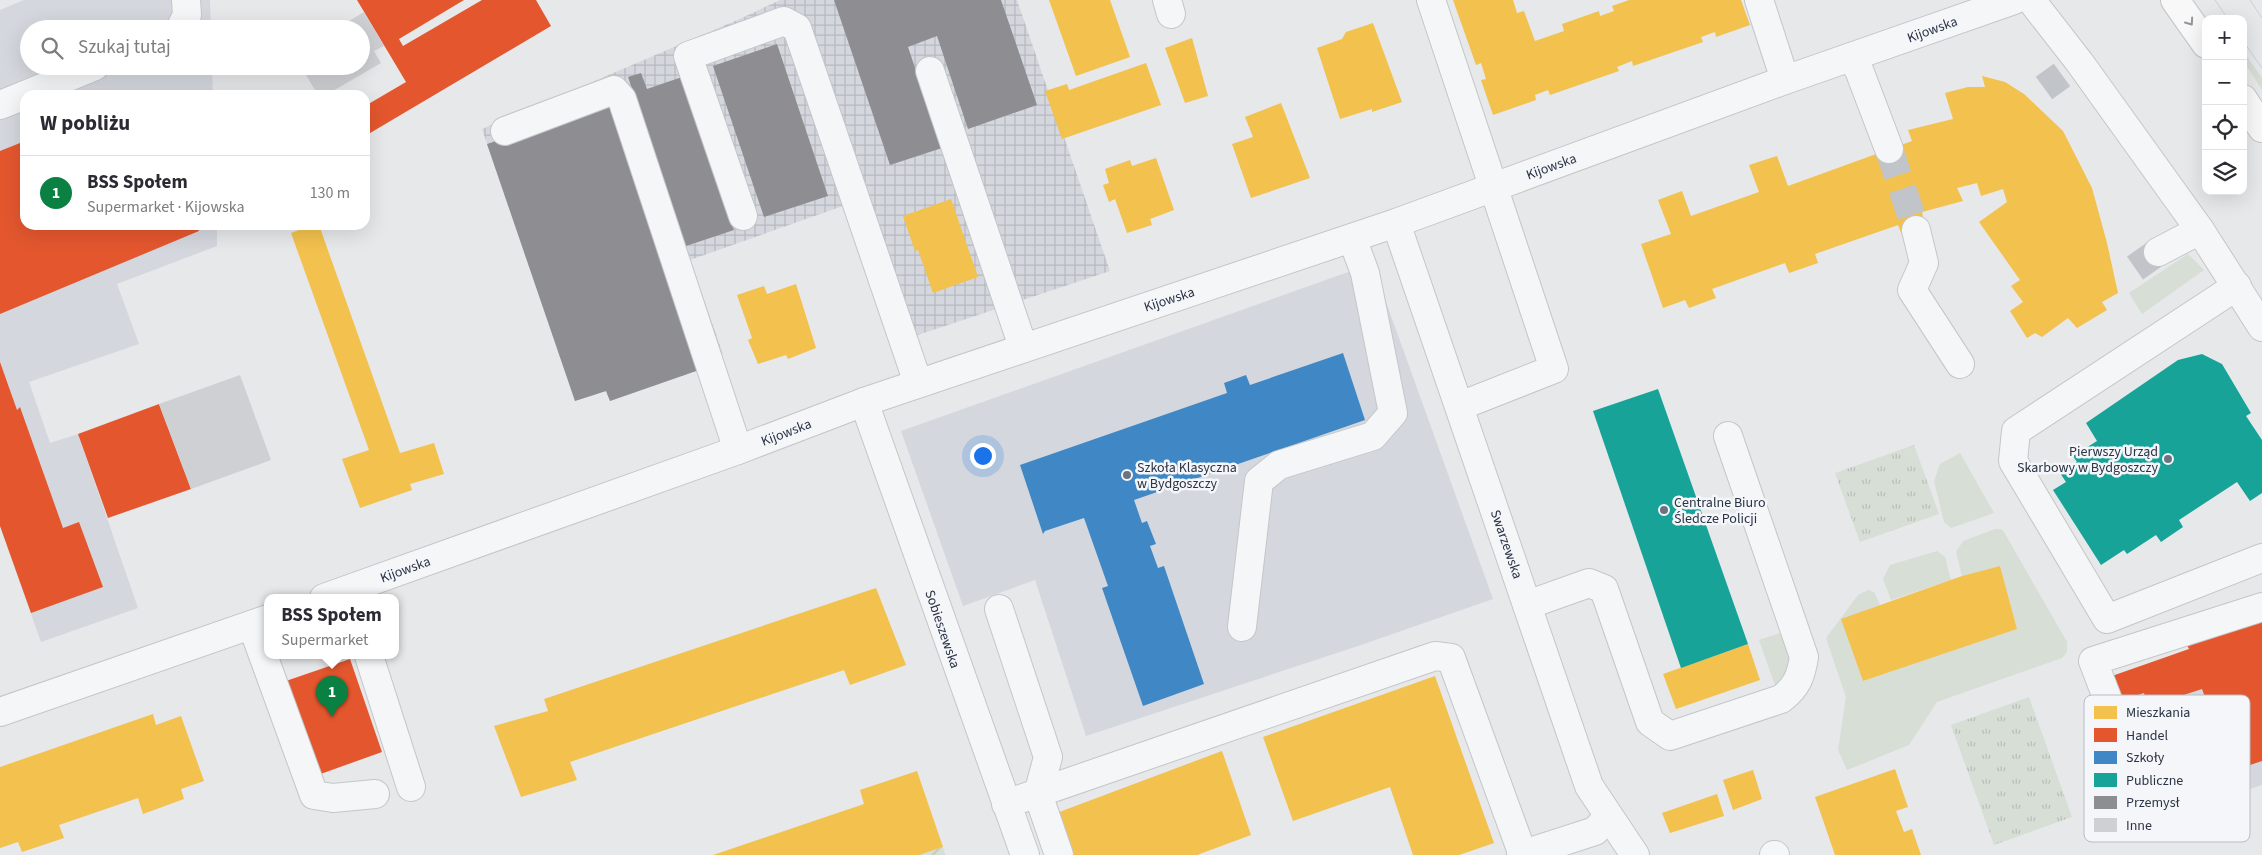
<!DOCTYPE html>
<html lang="pl">
<head>
<meta charset="utf-8">
<style>
  :root { --surface:#fff; --page:#f2f2f3; --text:#2b2b33; --muted:#7c7c81; --line:#e1e1e2; --accent:#0b8043 }
  body { margin:0; font-family:"Source Sans 3",sans-serif; background:var(--page); color:var(--text) }
  .controls { position:absolute; right:15px; top:15px; display:grid; overflow:hidden; border-radius:10px; box-shadow:0 5px 20px #0002 }
  .controls button { width:45px; height:45px; display:grid; place-items:center; padding:0; border:0; border-bottom:1px solid var(--line); background:var(--surface); color:var(--text); font:25px sans-serif }
  .you { position:absolute; left:982px; top:455px; width:18px; height:18px; margin:-12px; border:4px solid #fff; border-radius:50%; background:#1a73e8; box-shadow:0 0 0 8px #1a73e833 }
  .badge { display:grid; place-items:center; width:32px; height:32px; border-radius:50%; background:var(--accent); color:#fff; font-size:16px; font-weight:700 }
  .pin { position:absolute; translate:-50% -41px; filter:drop-shadow(0 1px 2px #0008) }
  .pin::after { content:''; position:absolute; top:26px; width:18px; height:15px; background:inherit; clip-path:polygon(0 0,100% 0,50% 100%) }
  .popup { position:absolute; left:264px; top:594px; width:135px; height:65px; box-sizing:border-box; display:grid; place-content:center; border-radius:10px; background:var(--surface); filter:drop-shadow(0 1px 4px #0005); font-size:16px; white-space:nowrap; color:var(--muted) }
  .popup b { font-size:19px; color:var(--text) }
  .popup::after { content:''; position:absolute; left:50%; top:100%; margin-left:-10px; border:10px solid transparent; border-top-color:var(--surface) }
  .list { margin:0; padding:0; list-style:none }
  h2 { display:flex; justify-content:space-between; align-items:center; height:65px; margin:0; padding:0 20px; font-size:21px }
  h2 small { font-size:16px; font-weight:400; color:var(--muted) }
  .list li { display:grid; grid-template-columns:32px 1fr auto; gap:15px; align-items:center; box-sizing:border-box; height:75px; padding:0 20px; border-top:1px solid var(--line) }
  .list b { display:block; font-size:19px; white-space:nowrap }
  .list p { margin:0; font-size:16px; white-space:nowrap; color:var(--muted) }
  .list em { font-size:16px; font-style:normal; color:var(--muted) }
  .icon { flex:none; width:28px; height:28px; fill:none; stroke:currentColor; stroke-width:2; stroke-linecap:round; stroke-linejoin:round }
  .map { position:relative; flex:none; width:2262px; height:855px; overflow:hidden }
  .search { position:absolute; background:var(--surface); box-shadow:0 5px 20px #0002; left:20px; top:20px; width:350px; height:55px; display:flex; align-items:center; gap:12px; box-sizing:border-box; padding:0 18px; border-radius:28px; color:var(--muted); font-size:19px }
  .panel { position:absolute; background:var(--surface); box-shadow:0 5px 20px #0002; left:20px; top:90px; width:350px; height:140px; border-radius:15px }
  .map>svg:first-child { display:block }
</style>
</head>
<body>
<div class="map">
<svg width="2262" height="855" viewBox="0 0 2262 855">
  <defs>
    <pattern id="industrial-grid" width="8" height="8" patternUnits="userSpaceOnUse" patternTransform="scale(1.25)"><rect width="8" height="8" fill="#d4d7dd"/><path d="M0 4h8M4 0v8" fill="none" stroke="#b6b9bf"/></pattern>
    <pattern id="park-tufts" width="24" height="20" patternUnits="userSpaceOnUse" patternTransform="scale(1.25)"><rect width="24" height="20" fill="#d6ded6"/><path d="M3 7l-1-3M5 7V3M7 7l1-3M15 17l-1-3M17 17v-4M19 17l1-3" fill="none" stroke="#b8bfb9"/></pattern>
    <pattern id="garden-furrows" width="10" height="10" patternUnits="userSpaceOnUse" patternTransform="scale(1.25)"><rect width="10" height="10" fill="#d6ded6"/><path d="M-1 1l2-2M0 10L10 0M9 11l2-2" fill="none" stroke="#b8bfb9"/></pattern>
  </defs>
  <rect width="100%" height="100%" fill="#e6e8ea"/>
  <g fill="#d4d7dd">
    <polygon points="24,0 210,0 211,29 29,29 29,66 212,66 213,95 25,95 25,225 217,225 217,246 117,284 139,344 29,382 50,443 78,434 138,608 41,642 0,526 0,10"/>
    <polygon points="1354,270 1377,277 1493,599 1361,645 1086,736 1035,580 963,606 901,431"/>
    <polygon points="2262,616 2262,785 2206,804 2192,765 2123,790 2105,768 2087,712 2116,702 2135,669 2189,649"/>
  </g>
  <polygon fill="url(#industrial-grid)" points="780,0 1017,0 1110,271 891,344 843,206 690,260 723,354 697,364 699,370 610,401 606,391 575,401 482,129 742,18"/>
  <g fill="#d6ded6">
    <polygon points="2243,51 2262,78 2262,90 2243,60"/>
    <polygon points="2188,254 2204,270 2142,314 2129,293"/>
    <polygon points="1960,453 1994,513 1951,528 1944,522 1934,481 1940,464"/>
    <polygon points="1995,529 2001,529 2004,532 2067,642 2067,652 2062,658 1937,702 1909,745 1847,770 1838,750 1846,697 1826,638 1858,595 1868,590 1874,592 1880,605 1842,620 1863,681 2017,629 2000,566 1962,576 1956,552 1963,541"/>
    <polygon points="1937,551 1945,557 1951,580 1891,600 1883,579 1890,565"/>
    <polygon points="1789,630 1794,663 1776,688 1759,640"/>
  </g>
  <g fill="url(#park-tufts)">
    <polygon points="1914,445 1939,514 1860,542 1835,473"/>
    <polygon points="2029,697 2072,817 1994,845 1951,725"/>
  </g>
  <polygon fill="url(#garden-furrows)" points="943,847 945,855 919,855"/>
  <g fill="#f2c14e">
    <polygon points="1049,0 1110,0 1130,57 1076,76"/>
    <polygon points="1453,0 1513,0 1517,13 1524,11 1535,41 1564,31 1562,24 1599,11 1600,16 1614,11 1612,6 1629,0 1741,0 1750,25 1716,37 1715,32 1701,37 1703,42 1633,66 1632,61 1617,67 1619,71 1550,95 1548,90 1535,95 1536,100 1493,115 1481,80 1486,79 1481,63 1476,65"/>
    <polygon points="1373,23 1402,102 1372,112 1372,109 1340,119 1317,48 1342,39 1346,32"/>
    <polygon points="1192,38 1208,96 1185,103 1165,48"/>
    <polygon points="1146,63 1161,105 1062,139 1045,91 1067,84 1069,90"/>
    <polygon points="1982,76 2005,82 2024,94 2063,131 2092,188 2107,243 2118,293 2102,302 2107,310 2077,328 2068,318 2042,337 2035,333 2027,338 2010,311 2023,302 2011,286 2020,280 1979,222 2007,202 2003,189 1981,196 1977,183 1957,188 1963,201 1922,212 1925,228 1902,235 1898,225 1815,254 1818,263 1789,273 1785,263 1712,289 1716,298 1689,308 1685,300 1663,308 1641,244 1671,234 1658,200 1682,191 1691,216 1759,192 1749,165 1777,156 1788,186 1912,141 1908,130 1953,119 1945,93 1968,87 1985,87"/>
    <polygon points="1281,103 1310,178 1251,198 1232,144 1253,137 1245,117"/>
    <polygon points="1156,158 1174,210 1150,219 1152,225 1127,233 1115,199 1109,202 1103,185 1109,183 1105,169 1130,160 1132,166"/>
    <polygon points="951,199 978,277 933,293 918,250 915,251 903,216"/>
    <polygon points="312,225 319,225 400,453 434,443 444,474 410,484 412,490 360,508 342,459 369,450 291,233"/>
    <polygon points="796,284 816,348 788,359 786,355 758,364 748,340 752,338 737,295 764,286 767,294"/>
    <polygon points="2000,566 2017,629 1863,681 1841,619 1962,576"/>
    <polygon points="876,588 906,665 850,685 844,670 570,762 577,780 521,797 494,726 548,711 544,699"/>
    <polygon points="1748,644 1760,680 1676,709 1663,674"/>
    <polygon points="1435,676 1494,843 1459,855 1413,855 1390,787 1293,821 1263,737"/>
    <polygon points="153,714 156,725 181,716 204,781 181,789 184,799 143,814 138,798 59,825 64,838 22,852 18,842 0,848 0,767"/>
    <polygon points="1222,751 1251,835 1197,855 1069,855 1054,814"/>
    <polygon points="1895,769 1908,807 1896,811 1904,832 1912,829 1921,855 1835,855 1815,797"/>
    <polygon points="1753,770 1762,799 1733,810 1723,780"/>
    <polygon points="917,771 943,847 919,855 713,855 864,804 860,790"/>
    <polygon points="1717,794 1724,816 1670,833 1662,813"/>
  </g>
  <g fill="#e4572e">
    <polygon points="357,0 464,0 399,39 403,46 482,0 536,0 551,26 365,136 365,106 406,82"/>
    <polygon points="25,141 25,225 196,225 199,231 0,314 0,151"/>
    <polygon points="0,362 17,410 20,407 63,528 79,522 103,587 31,613 0,526"/>
    <polygon points="159,404 191,489 108,518 78,434"/>
    <polygon points="2262,616 2262,761 2232,771 2202,689 2147,707 2144,693 2116,702 2109,677 2189,649 2187,645"/>
    <polygon points="350,659 382,752 315,776 283,682"/>
  </g>
  <polygon fill="#3f88c5" points="1343,353 1365,420 1134,500 1142,523 1147,521 1156,544 1150,546 1158,568 1164,566 1204,684 1143,706 1102,588 1108,586 1084,518 1045,531 1043,534 1020,465 1227,393 1224,383 1246,375 1250,385"/>
  <g fill="#17a398">
    <polygon points="2202,354 2222,364 2251,413 2246,416 2262,440 2262,493 2250,501 2237,482 2179,520 2183,527 2161,542 2156,535 2127,554 2124,550 2101,565 2053,490 2066,482 2060,473 2077,462 2073,456 2097,441 2086,423 2178,360"/>
    <polygon points="1658,389 1748,644 1681,668 1593,411"/>
  </g>
  <g fill="#8d8d92">
    <polygon points="834,0 1001,0 1037,105 968,129 937,36 908,47 942,148 890,165"/>
    <polygon points="777,44 828,196 764,217 713,66"/>
    <polygon points="641,73 647,89 682,77 734,230 686,246 628,77"/>
    <polygon points="616,100 668,251 659,254 699,370 610,401 606,391 575,401 487,144"/>
  </g>
  <g fill="#ced0d3">
    <polygon points="364,12 384,46 374,51 381,63 326,95 318,95 303,70 309,66 361,66 361,29 336,29"/>
    <polygon points="240,375 271,460 191,489 159,404"/>
  </g>
  <g fill="none" stroke-linecap="round" stroke-linejoin="round">
    <g stroke="#c1c4c9" stroke-width="28" stroke-dasharray="28 14" stroke-linecap="butt">
      <polyline points="2044,88 2062,75"/>
      <polyline points="1889,149 1916,230"/>
      <polyline points="2135,268 2158,252"/>
    </g>
    <g stroke="#c4c6c8" stroke-width="30">
      <g id="minor">
        <polyline points="1167,0 1171,14"/>
        <polyline points="1431,0 1554,369 1460,406"/>
        <polyline points="1759,0 1785,80"/>
        <polyline points="2031,0 2080,63 2200,230 2262,327"/>
        <polyline points="180,29 187,15 186,0"/>
        <polyline points="1851,58 1859,70 1889,149"/>
        <polyline points="930,71 1023,347"/>
        <polyline points="25,95 95,66"/>
        <polyline points="0,105 25,95"/>
        <polyline points="505,131 614,90 622,99 738,450"/>
        <polyline points="743,216 688,56 784,21 797,28 918,383"/>
        <polyline points="1396,223 1589,786 1635,855"/>
        <polyline points="1916,230 1924,263 1912,290 1960,364"/>
        <polyline points="2158,252 2200,230"/>
        <polyline points="2237,286 2016,431 2013,461 2107,619 2262,558"/>
        <polyline points="864,402 1025,855"/>
        <polyline points="324,598 738,450 864,402 1396,223 1785,80 2014,0"/>
        <path d="M 1527,605 L 1589,583 L 1604,589 L 1650,722 L 1670,736 L 1781,699 C 1797,687 1801,676 1804,657 L 1728,436"/>
        <polyline points="999,609 1048,757 1038,794 1059,855"/>
        <polyline points="252,625 314,795 333,798 375,794"/>
        <polyline points="1242,627 1259,481 1279,465 1373,436 1393,413 1365,273 1352,238"/>
        <polyline points="369,656 411,787"/>
        <polyline points="0,712 268,619"/>
        <polyline points="2147,713 2116,721 2093,661 2262,607"/>
        <polyline points="1006,804 1435,656 1451,658 1523,855"/>
        <polyline points="1521,855 1595,831 1608,817"/>
        <polyline points="1774,855 1775,855"/>
      </g>
    </g>
    <g stroke="#c2c5c8" stroke-width="30">
      <g id="major">
        <polyline points="2175,0 2206,44"/>
        <polyline points="2243,99 2262,128"/>
      </g>
    </g>
    <use href="#minor" stroke="#f5f6f7" stroke-width="28"/>
    <use href="#major" stroke="#f8f8f8" stroke-width="28"/>
    <g stroke="#cecfd2" stroke-width="1">
      <polyline points="2215,0 2228,19"/>
      <polyline points="2250,0 2262,18"/>
      <polyline points="2243,41 2262,68"/>
    </g>
  </g>
  <defs><path id="oneway-chevron" d="M-2-3.5L2.5 0L-2 3.5" fill="none" stroke-width="1.6" stroke-linecap="round" stroke-linejoin="round" transform="scale(1.25)"/></defs>
  <use stroke="#92969e" href="#oneway-chevron" transform="translate(2190 22) rotate(55)"/>
  <g fill="#6c737f" stroke="#f4f6f9" stroke-width="2">
    <circle cx="2168" cy="459" r="5"/>
    <circle cx="1127" cy="475" r="5"/>
    <circle cx="1664" cy="510" r="5"/>
  </g>
  <g text-anchor="middle" stroke-width="5" stroke-linejoin="round" paint-order="stroke">
    <g font-size="14" fill="#2b3445" stroke="#f4f6f9">
      <text transform="translate(1932 29) rotate(-20)" y="5">Kijowska</text>
      <text transform="translate(1551 166) rotate(-20)" y="5">Kijowska</text>
      <text transform="translate(1169 299) rotate(-18)" y="5">Kijowska</text>
      <text transform="translate(786 432) rotate(-21)" y="5">Kijowska</text>
      <text transform="translate(1507 544) rotate(71)" y="5">Swarzewska</text>
      <text transform="translate(405 569) rotate(-20)" y="5">Kijowska</text>
      <text transform="translate(943 629) rotate(71)" y="5">Sobieszewska</text>
    </g>
    <g font-size="14" fill="#2b3445" stroke="#f4f6f9" text-anchor="start">
      <text x="2158" y="456" text-anchor="end">Pierwszy Urząd<tspan x="2158" dy="16">Skarbowy w Bydgoszczy</tspan></text>
      <text x="1137" y="472">Szkoła Klasyczna<tspan x="1137" dy="16">w Bydgoszczy</tspan></text>
      <text x="1674" y="507">Centralne Biuro<tspan x="1674" dy="16">Śledcze Policji</tspan></text>
    </g>
  </g>
  <rect x="2084" y="695" width="166" height="147" rx="8" fill="#f4f6f9" stroke="#b8bcc3" stroke-width="1"/>
  <rect x="2094" y="706" width="23" height="13" fill="#f2c14e"/>
  <rect x="2094" y="728" width="23" height="14" fill="#e4572e"/>
  <rect x="2094" y="751" width="23" height="13" fill="#3f88c5"/>
  <rect x="2094" y="773" width="23" height="14" fill="#17a398"/>
  <rect x="2094" y="796" width="23" height="13" fill="#8d8d92"/>
  <rect x="2094" y="818" width="23" height="14" fill="#ced0d3"/>
  <g font-size="14" fill="#2b3445">
    <text x="2126" y="717">Mieszkania</text>
    <text x="2126" y="740">Handel</text>
    <text x="2126" y="762">Szkoły</text>
    <text x="2126" y="785">Publiczne</text>
    <text x="2126" y="807">Przemysł</text>
    <text x="2126" y="830">Inne</text>
  </g>
</svg>
<div class="controls">
<button>+</button>
<button>−</button>
<button><svg class="icon" aria-label="locate" viewBox="0 0 24 24"><circle cx="12" cy="12" r="6"/><path d="M12 2v4M12 18v4M2 12h4M18 12h4"/></svg></button>
<button><svg class="icon" aria-label="layers" viewBox="0 0 24 24"><path d="M12 4l9 5-9 5-9-5zM3 14l9 5 9-5"/></svg></button>
</div>
<div class="you"></div>
<div class="pin badge" style="left:332px;top:717px">1</div>
<div class="popup"><b>BSS Społem</b>Supermarket</div>
<div class="search"><svg class="icon" aria-label="search" viewBox="0 0 24 24"><circle cx="10" cy="10" r="6"/><path d="M15 15l6 6"/></svg>Szukaj tutaj</div>
<section class="panel">
<h2>W pobliżu<small></small></h2>
<ul class="list">
<li><span class="badge">1</span><div><b>BSS Społem</b><p>Supermarket · Kijowska</p></div><em>130 m</em></li>
</ul>
</section>
</div>
</body>
</html>
